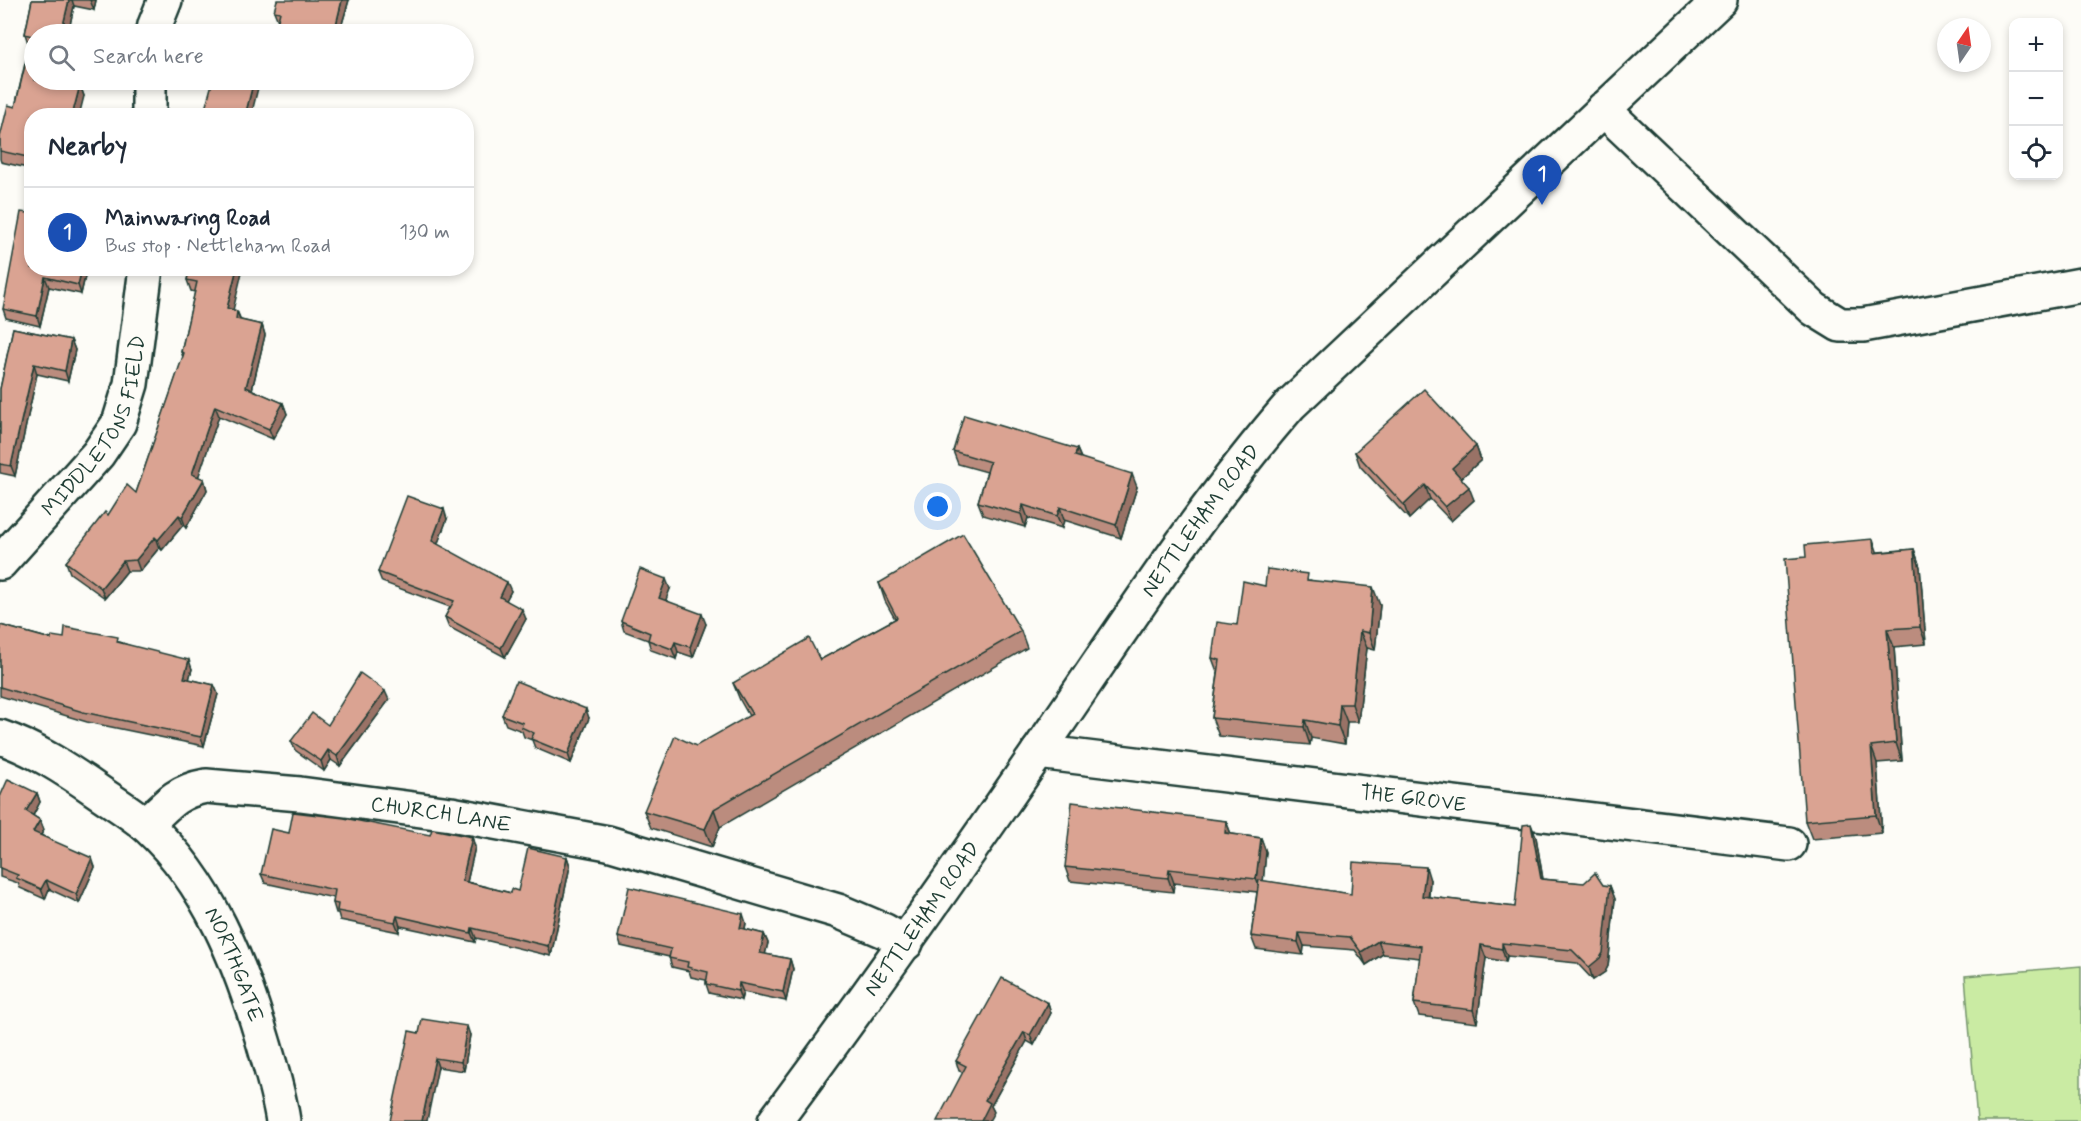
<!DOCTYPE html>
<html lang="en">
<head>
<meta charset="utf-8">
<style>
  :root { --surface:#fff; --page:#f2f2f3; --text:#1f2937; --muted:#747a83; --line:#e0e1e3; --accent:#db2777 }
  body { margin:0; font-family:Mynerve,sans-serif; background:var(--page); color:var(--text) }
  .controls { position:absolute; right:18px; top:18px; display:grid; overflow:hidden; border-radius:12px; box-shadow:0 3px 9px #0003 }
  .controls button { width:54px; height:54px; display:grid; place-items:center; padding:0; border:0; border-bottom:2px solid var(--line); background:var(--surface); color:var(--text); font:30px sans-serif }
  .compass { position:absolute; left:1937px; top:18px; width:54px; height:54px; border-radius:50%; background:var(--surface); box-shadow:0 3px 9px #0003; rotate:13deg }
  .you { position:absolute; left:938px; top:507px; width:21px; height:21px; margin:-15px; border:4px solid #fff; border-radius:50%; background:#1a73e8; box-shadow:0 0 0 9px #1a73e833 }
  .badge { display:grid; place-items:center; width:39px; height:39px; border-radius:50%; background:var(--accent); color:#fff; font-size:20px; font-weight:700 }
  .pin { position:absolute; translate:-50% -50px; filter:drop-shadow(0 2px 3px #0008) }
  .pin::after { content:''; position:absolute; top:32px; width:21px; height:18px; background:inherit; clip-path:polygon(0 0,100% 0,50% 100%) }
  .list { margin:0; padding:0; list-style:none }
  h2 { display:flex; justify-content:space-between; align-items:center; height:78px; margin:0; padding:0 24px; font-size:26px }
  h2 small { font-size:20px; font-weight:400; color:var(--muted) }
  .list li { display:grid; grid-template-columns:39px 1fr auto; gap:18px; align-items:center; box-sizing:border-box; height:90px; padding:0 24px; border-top:2px solid var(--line) }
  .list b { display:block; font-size:22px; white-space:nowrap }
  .list p { margin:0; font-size:20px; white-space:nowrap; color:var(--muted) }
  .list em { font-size:20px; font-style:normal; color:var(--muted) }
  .icon { flex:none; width:33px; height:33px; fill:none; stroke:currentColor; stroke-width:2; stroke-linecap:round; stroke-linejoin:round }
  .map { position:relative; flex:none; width:2081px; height:1121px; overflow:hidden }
  .search { position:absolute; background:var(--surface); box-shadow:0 3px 9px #0003; left:24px; top:24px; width:450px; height:66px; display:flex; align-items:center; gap:15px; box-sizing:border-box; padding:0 21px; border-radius:33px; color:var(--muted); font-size:22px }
  .panel { position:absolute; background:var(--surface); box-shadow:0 3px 9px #0003; left:24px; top:108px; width:450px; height:168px; border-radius:24px }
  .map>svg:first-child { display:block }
</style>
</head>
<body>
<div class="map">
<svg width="2081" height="1121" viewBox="0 0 2081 1121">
  <rect width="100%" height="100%" fill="#fdfcf7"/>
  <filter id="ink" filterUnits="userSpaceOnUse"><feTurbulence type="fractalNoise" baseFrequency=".0167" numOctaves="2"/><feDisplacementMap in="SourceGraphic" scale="12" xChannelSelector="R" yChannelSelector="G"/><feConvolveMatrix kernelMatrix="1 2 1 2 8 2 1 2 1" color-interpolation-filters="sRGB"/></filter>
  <g filter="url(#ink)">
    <polygon fill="#caeba3" stroke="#74946c" stroke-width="1.5" points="2081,966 2081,1121 1977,1121 1965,976"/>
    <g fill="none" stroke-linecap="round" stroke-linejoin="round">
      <g stroke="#1f3d34" stroke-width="38">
        <g id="minor">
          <polyline points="153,34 155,25 165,0"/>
          <polyline points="1603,109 1814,309 1840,325 1863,325 2081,285"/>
          <polyline points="149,116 149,80"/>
          <path id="s1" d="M 0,563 L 98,454 L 119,423 L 131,384 L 146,268"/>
          <path id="s2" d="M 0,737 C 35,749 66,769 96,790 C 113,802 132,813 148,827 C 209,883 240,963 263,1041 C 271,1068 279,1094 283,1121"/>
          <path id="s3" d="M 1038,752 L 1789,844"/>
          <path id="s4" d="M 146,825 C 166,805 177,791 206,786 L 300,794 L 451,814 L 608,843 L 838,911 L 885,931 L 906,943"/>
          <path id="s5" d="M 775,1121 C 872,991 966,857 1058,723 C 1132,615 1204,504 1290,405 L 1720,0"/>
        </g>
      </g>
      <use href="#minor" stroke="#fdfcf7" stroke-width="33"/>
    </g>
    <g fill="#bb8c7e" stroke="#1f3d34" stroke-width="1.5">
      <polygon points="32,0 96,0 94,10 74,6 68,34 34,34 34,80 81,80 80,85 84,96 32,116 32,169 1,162 0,159 0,137 15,107 29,46 25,34"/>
      <polygon points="349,0 339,34 322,34 317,33 316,34 280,34 277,24 278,21 274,11"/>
      <polygon points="205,109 251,116 208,116"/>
      <polygon points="32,268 87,268 81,294 49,287 40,326 6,318 3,309"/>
      <polygon points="190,268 234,310 237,311 241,320 262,325 265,335 252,390 283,403 287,414 273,439 219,416 198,477 204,479 207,490 186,528 183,525 162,550 159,548 140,571 127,571 105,598 70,573 66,562 108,515 136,493 183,357 181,352 195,292 191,291 187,280"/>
      <polygon points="13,328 71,340 75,350 68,381 37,374 15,476 0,473 0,389"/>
      <polygon points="1476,446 1481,460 1461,478 1474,500 1451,521 1430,499 1409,519 1360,466 1355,452"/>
      <polygon points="1077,449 1081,458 1137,487 1121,538 1064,520 1062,528 1028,518 1025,527 983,515 978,502 987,472 958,464 953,451"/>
      <polygon points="447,519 437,545 511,591 506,600 526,619 505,657 449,627 445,617 450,607 382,582 378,572"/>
      <polygon points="1914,549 1920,567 1926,644 1894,647 1902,761 1877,763 1882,833 1812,839 1805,821 1878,552"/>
      <polygon points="1310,580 1380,605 1375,650 1367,648 1358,722 1347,722 1345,744 1311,738 1310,745 1219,736 1212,718 1218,674 1212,658 1265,586"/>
      <polygon points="879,583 1021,631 1027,648 720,827 712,847 651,828 644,811 749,716 740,700 733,683 820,660 895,619 885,601"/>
      <polygon points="670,589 665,600 706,624 693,657 678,652 676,659 651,650 648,640 624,631 621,621"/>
      <polygon points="0,625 51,639 64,638 120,642 192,669 189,679 214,685 218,694 204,746 87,722 0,696"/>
      <polygon points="389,700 340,766 331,760 324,771 295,750 291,741"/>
      <polygon points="502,715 589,718 571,763 535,748 532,740 524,737 522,731 506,725"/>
      <polygon points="37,793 40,802 33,816 40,820 44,830 41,835 95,867 79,903 49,889 45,899 20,888 18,883 0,877 0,797"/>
      <polygon points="1226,821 1231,834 1261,838 1266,852 1263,881 1351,894 1430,880 1429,897 1515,907 1536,837 1543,879 1610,886 1615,899 1608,966 1605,972 1593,980 1577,963 1507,956 1506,962 1486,958 1477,1023 1419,1016 1414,1003 1420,958 1383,954 1366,965 1355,950 1304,946 1303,955 1256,949 1251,936 1257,892 1174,883 1173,892 1070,881 1065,867"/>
      <polygon points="289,833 430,835 472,837 475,847 467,882 511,893 518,891 567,857 570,866 551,956 476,938 475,942 400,926 399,932 340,920 338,913 336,913 333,903 334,898 265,883 261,874"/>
      <polygon points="746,923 745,929 764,934 768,943 765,954 790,959 793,969 786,1001 743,992 741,1000 709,993 706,984 706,980 691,977 689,971 672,967 669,957 621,946 618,937"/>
      <polygon points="1048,1003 1051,1013 1034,1045 1027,1041 991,1106 994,1112 962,1072 959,1071 956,1061"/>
      <polygon points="419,1033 470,1035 464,1071 438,1067"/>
    </g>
    <g fill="#997266" stroke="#1f3d34" stroke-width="1.5">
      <polygon points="69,0 72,0 74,6 68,34 61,34"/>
      <polygon points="90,0 96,0 94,10"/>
      <polygon points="342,0 349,0 339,34 337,34 335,29"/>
      <polygon points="313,24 317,33 316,34 311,34"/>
      <polygon points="74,80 81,80 77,95 73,83"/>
      <polygon points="254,80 260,80 251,116 245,116"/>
      <polygon points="80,85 84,96 79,116 72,116"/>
      <polygon points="82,268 87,268 81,294 78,285"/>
      <polygon points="237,268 243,268 231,319 227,308"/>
      <polygon points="45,277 49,287 40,326 37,316"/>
      <polygon points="237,311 241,322 236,319"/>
      <polygon points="262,325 265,335 250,398 246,387"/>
      <polygon points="71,340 75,350 68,381 65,371"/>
      <polygon points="34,364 37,374 15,476 11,466"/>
      <polygon points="283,403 287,414 273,439 269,429"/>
      <polygon points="215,406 219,416 196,484 192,474"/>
      <polygon points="1476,446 1481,460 1457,482 1452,468"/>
      <polygon points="1077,449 1082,461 1075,456"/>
      <polygon points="1132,474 1137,487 1121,538 1116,525"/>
      <polygon points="204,479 207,490 186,528 182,517"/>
      <polygon points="1425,485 1430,499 1409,519 1404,505"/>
      <polygon points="1469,487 1474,500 1451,521 1445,507"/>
      <polygon points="1023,505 1028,518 1025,527 1021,514"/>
      <polygon points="1060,507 1064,520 1062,528 1057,516"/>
      <polygon points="444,509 447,519 435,551 432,541"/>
      <polygon points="179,515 183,525 162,550 158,540"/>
      <polygon points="155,537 159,548 140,571 136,560"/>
      <polygon points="1873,539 1879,557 1874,553"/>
      <polygon points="1914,549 1920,567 1926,644 1920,627"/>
      <polygon points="123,561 127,571 105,598 101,588"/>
      <polygon points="666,579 670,589 663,608 659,598"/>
      <polygon points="507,582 511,591 503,606 500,597"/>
      <polygon points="1373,587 1380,605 1375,650 1369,633"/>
      <polygon points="522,609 526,619 505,657 501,648"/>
      <polygon points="702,614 706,624 693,657 690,647"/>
      <polygon points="1887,629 1894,647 1902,761 1896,743"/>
      <polygon points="1360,631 1367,648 1358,722 1352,704"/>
      <polygon points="675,642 678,652 676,659 672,649"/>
      <polygon points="189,660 192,669 187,687 184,678"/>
      <polygon points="214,685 218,694 204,746 201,737"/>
      <polygon points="385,691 389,700 340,766 337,756"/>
      <polygon points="1340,704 1347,722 1345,744 1338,726"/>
      <polygon points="586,709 589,718 571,763 568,754"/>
      <polygon points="1305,720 1311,738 1310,745 1304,727"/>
      <polygon points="1871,746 1877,763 1882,833 1876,815"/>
      <polygon points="328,750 331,760 324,771 321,761"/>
      <polygon points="37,793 40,802 30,821 26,811"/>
      <polygon points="714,809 720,827 712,847 705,829"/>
      <polygon points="40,820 44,830 37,841 33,832"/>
      <polygon points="1226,821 1231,834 1225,833"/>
      <polygon points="1531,824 1536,837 1545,892 1541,879"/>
      <polygon points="472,837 475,847 465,891 462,881"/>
      <polygon points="1261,838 1266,852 1262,893 1256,879"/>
      <polygon points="567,857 570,866 551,956 548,946"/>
      <polygon points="92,858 95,867 79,903 76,894"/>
      <polygon points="1426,867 1430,880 1427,909 1422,896"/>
      <polygon points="1169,869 1174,883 1173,892 1168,878"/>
      <polygon points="46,880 49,889 45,899 41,889"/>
      <polygon points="1610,886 1615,899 1608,966 1605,972 1593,980 1589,967"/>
      <polygon points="743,914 746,923 743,938 740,928"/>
      <polygon points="397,916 400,926 399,932 395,922"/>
      <polygon points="472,928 476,938 475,942 471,933"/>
      <polygon points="1299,933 1304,946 1303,955 1298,942"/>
      <polygon points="764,934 768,943 763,963 760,953"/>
      <polygon points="1378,941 1383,954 1366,965 1361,952"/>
      <polygon points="1502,943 1507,956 1506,962 1502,949"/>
      <polygon points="1481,945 1486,958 1477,1023 1473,1010"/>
      <polygon points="790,959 793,969 786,1001 783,992"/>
      <polygon points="739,983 743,992 741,1000 738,991"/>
      <polygon points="1048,1003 1051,1013 1034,1045 1030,1035"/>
      <polygon points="467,1026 470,1035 464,1071 461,1062"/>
      <polygon points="1024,1032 1027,1041 991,1106 994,1112 989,1121 981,1121 985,1100"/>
      <polygon points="435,1058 438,1067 427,1121 422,1121"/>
    </g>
    <g fill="#daa392" stroke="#1f3d34" stroke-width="1.5">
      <polygon points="32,0 69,0 61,34 34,34 34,80 74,80 73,83 80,85 72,116 32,116 32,158 0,151 0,137 8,105 15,107 32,36 25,34"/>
      <polygon points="277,0 342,0 335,29 313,24 311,34 277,24 280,12 274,11"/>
      <polygon points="213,80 254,80 245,116 210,116 211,110 205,109"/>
      <polygon points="32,199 32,268 82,268 78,285 45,277 37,316 3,309 21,212 28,213"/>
      <polygon points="190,268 237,268 227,308 237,311 236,319 262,325 246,387 283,403 269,429 215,406 192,474 204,479 182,517 179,515 158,540 155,537 136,560 123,561 101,588 66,562 105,512 108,515 127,485 136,493 184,353 181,352 197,282 187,280"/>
      <polygon points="13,328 71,340 65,371 34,364 11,466 0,464 0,389"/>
      <polygon points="1424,389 1476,446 1452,468 1469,487 1445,507 1425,485 1404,505 1355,452"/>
      <polygon points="964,415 1077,449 1075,456 1132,474 1116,525 1060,507 1057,516 1023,505 1021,514 978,502 990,462 953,451"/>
      <polygon points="407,496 444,509 432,541 507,582 500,597 522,609 501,648 445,617 454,601 378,572"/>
      <polygon points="963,534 1021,631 714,809 705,829 644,811 675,736 696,746 752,714 733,683 809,638 820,660 897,618 879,583"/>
      <polygon points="1873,539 1874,553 1914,549 1920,627 1887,629 1896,743 1871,746 1876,815 1805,821 1785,559 1806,557 1805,545"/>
      <polygon points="640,569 666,579 659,598 702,614 690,647 675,642 672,649 648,640 650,633 621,621"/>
      <polygon points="1267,569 1308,574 1307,580 1373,587 1369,633 1360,631 1352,704 1340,704 1338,726 1305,720 1304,727 1212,718 1220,660 1212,658 1217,622 1237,625 1243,581 1265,586"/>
      <polygon points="0,625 51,639 52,636 64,638 65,627 118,637 117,642 189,660 184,678 214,685 201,737 83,712 0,687"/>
      <polygon points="360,673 385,691 337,756 328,750 321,761 291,741 312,713 328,725"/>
      <polygon points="516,681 586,709 568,754 531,739 534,733 521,727 523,723 502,715"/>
      <polygon points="8,779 37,793 26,811 40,820 33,832 92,858 76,894 46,880 41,889 16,878 18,875 0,868 0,797"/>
      <polygon points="1072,802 1226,821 1225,833 1261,838 1256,879 1169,869 1168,878 1065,867"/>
      <polygon points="293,812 344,818 430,835 432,829 472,837 462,881 511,893 512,889 518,891 528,848 567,857 548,946 472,928 471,933 397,916 395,922 337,911 338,904 333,903 335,890 261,874 271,829 289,833"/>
      <polygon points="1531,824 1541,879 1584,883 1595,873 1603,885 1610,886 1603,953 1600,958 1589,967 1572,950 1502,943 1502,949 1481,945 1473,1010 1414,1003 1421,946 1378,941 1361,952 1350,937 1299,933 1298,942 1251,936 1259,880 1351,894 1353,862 1426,867 1422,896 1515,907 1523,825"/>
      <polygon points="629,887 743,914 740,928 764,934 760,953 790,959 783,992 739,983 738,991 706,984 708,972 687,967 688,962 669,958 671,949 618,937"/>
      <polygon points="1002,978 1048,1003 1030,1035 1024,1032 985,1100 990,1103 981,1121 937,1121 966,1066 956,1061"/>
      <polygon points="422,1019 467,1026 461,1062 435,1058 422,1121 390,1121 409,1031 419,1033"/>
    </g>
  </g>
  <g text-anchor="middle" stroke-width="4.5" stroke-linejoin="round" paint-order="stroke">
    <g font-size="21" fill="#1f3d34" stroke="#fdfcf7">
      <text dy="7" stroke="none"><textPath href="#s1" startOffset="171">MIDDLETONS FIELD</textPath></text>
      <text dy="7" stroke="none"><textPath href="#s5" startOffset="736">NETTLEHAM ROAD</textPath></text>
      <text dy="7" stroke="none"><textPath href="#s3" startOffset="378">THE GROVE</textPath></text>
      <text dy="7" stroke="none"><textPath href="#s4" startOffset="310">CHURCH LANE</textPath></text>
      <text dy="7" stroke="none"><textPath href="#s5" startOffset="250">NETTLEHAM ROAD</textPath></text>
      <text dy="7" stroke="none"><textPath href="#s2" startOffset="338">NORTHGATE</textPath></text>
    </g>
  </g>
</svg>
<div class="controls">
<button>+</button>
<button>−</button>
<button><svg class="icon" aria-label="locate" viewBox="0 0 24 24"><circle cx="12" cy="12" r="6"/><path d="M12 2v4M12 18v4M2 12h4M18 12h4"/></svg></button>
</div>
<svg class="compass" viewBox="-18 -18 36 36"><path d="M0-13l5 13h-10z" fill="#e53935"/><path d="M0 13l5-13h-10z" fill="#747a83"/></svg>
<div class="you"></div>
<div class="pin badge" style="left:1542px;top:205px;background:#1a4fb4">1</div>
<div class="search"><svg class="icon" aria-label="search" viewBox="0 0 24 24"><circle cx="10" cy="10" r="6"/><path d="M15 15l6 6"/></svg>Search here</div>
<section class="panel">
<h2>Nearby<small></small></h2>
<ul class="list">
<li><span class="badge" style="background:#1a4fb4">1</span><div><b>Mainwaring Road</b><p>Bus stop · Nettleham Road</p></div><em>130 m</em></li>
</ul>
</section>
</div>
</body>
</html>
